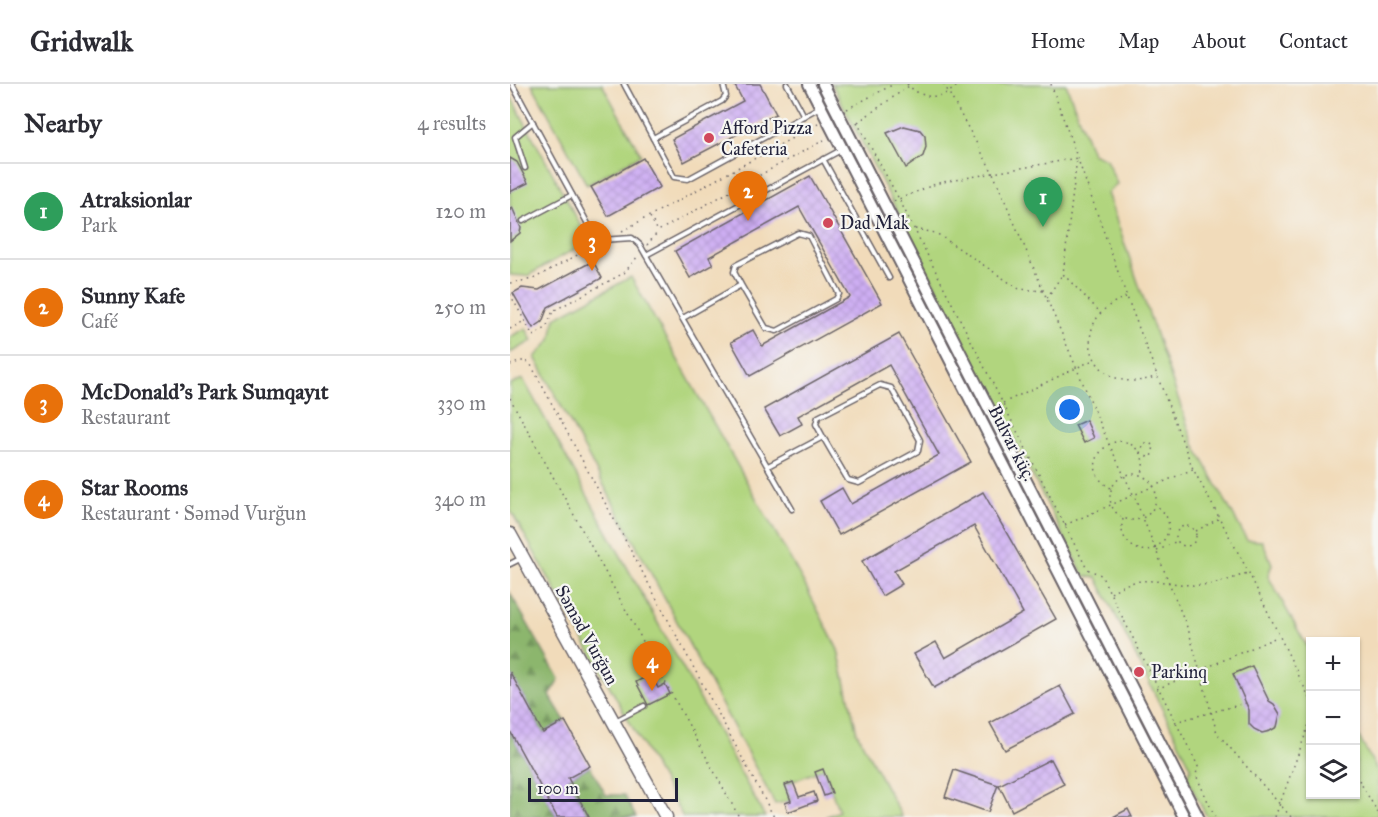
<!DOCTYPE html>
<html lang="en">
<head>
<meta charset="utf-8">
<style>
  :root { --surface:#fff; --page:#f7f7f7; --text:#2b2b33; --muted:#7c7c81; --line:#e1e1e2; --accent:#d1495b }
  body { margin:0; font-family:"IM FELL Great Primer",serif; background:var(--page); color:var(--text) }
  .controls { position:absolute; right:18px; bottom:18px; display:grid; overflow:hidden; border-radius:0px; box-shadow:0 2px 4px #0004 }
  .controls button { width:54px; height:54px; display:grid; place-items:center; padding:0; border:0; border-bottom:2px solid var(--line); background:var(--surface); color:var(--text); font:30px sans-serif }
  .scale { position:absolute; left:18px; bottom:15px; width:150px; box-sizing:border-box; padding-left:6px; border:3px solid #22223b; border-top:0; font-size:16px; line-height:21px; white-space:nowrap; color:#22223b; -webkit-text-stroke:4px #f6f6f2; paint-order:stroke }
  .you { position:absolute; left:560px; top:326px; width:21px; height:21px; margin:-15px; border:4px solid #fff; border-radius:50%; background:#1a73e8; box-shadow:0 0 0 9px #1a73e833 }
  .badge { display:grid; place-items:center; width:39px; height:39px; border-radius:50%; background:var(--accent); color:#fff; font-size:20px; font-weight:700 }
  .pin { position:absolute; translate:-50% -50px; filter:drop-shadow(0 2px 3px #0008) }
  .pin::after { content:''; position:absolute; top:32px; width:21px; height:18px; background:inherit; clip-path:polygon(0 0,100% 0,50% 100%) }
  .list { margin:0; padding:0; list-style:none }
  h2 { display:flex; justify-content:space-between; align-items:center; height:78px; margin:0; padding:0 24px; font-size:26px }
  h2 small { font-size:20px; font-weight:400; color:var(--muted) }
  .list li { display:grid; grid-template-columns:39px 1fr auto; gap:18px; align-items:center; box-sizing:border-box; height:96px; padding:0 24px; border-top:2px solid var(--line) }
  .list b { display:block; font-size:22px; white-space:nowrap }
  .list p { margin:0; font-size:20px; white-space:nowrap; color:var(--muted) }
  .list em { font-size:20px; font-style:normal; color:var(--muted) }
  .icon { flex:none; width:33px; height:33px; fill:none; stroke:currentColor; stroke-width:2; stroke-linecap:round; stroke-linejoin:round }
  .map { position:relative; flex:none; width:868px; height:733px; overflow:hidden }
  header { display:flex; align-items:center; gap:36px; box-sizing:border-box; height:84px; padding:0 30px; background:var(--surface); border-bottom:2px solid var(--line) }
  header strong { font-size:28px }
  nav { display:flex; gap:33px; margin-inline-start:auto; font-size:21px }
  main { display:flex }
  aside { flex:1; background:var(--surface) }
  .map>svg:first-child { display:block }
</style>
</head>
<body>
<header>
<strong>Gridwalk</strong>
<nav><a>Home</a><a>Map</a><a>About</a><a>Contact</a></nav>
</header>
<main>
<aside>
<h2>Nearby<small>4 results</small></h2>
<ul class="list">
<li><span class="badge" style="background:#2e9e5b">1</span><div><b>Atraksionlar</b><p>Park</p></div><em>120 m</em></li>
<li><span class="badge" style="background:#e8710a">2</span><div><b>Sunny Kafe</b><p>Café</p></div><em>250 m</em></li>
<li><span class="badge" style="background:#e8710a">3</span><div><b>McDonald's Park Sumqayıt</b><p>Restaurant</p></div><em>330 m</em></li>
<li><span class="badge" style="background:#e8710a">4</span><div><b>Star Rooms</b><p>Restaurant · Səməd Vurğun</p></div><em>340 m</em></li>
</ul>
</aside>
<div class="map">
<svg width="868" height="733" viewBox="0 0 868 733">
  <defs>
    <pattern id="forest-firs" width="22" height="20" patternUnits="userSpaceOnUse" patternTransform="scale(1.5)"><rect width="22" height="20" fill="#8cb66d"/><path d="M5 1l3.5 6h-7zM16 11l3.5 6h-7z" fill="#72945b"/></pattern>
    <pattern id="building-cross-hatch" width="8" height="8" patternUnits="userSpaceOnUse" patternTransform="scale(1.5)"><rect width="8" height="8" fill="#ceaef3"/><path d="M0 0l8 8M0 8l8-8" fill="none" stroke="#b195d1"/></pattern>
  </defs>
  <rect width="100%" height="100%" fill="#f6f6f2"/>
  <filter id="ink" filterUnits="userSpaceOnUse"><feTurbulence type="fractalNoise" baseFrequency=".0167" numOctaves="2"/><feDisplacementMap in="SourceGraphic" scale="12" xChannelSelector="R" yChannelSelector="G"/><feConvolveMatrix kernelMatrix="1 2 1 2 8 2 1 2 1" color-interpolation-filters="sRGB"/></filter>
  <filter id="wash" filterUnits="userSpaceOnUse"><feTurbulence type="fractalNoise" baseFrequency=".008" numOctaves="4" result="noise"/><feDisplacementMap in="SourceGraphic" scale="24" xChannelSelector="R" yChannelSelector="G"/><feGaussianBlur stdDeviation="1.35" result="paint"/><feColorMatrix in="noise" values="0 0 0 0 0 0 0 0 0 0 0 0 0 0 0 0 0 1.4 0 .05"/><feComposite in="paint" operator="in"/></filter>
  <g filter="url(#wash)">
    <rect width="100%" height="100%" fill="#f1dbba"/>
    <g fill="#b1d57e" stroke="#6a7c5c" stroke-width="1.5">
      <polygon points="22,0 92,0 131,71 77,101"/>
      <polygon points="322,0 556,0 582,69 596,75 607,100 597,109 684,360 737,456 752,457 762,480 758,492 800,568 800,710 846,710 846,648 868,688 868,733 697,733 677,694 681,683 587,494 574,492"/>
      <polygon points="0,11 79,157 17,192 0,191"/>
      <polygon points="121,193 294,499 328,566 347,649 392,733 315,733 329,727 313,685 276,700 281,717 265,720 25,273 41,256 45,234"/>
      <polygon points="16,244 22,257 0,269 0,253"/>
      <polygon points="13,295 255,733 173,733 0,425 0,300"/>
    </g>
    <g fill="url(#forest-firs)" stroke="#576c54" stroke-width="1.5">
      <polygon points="0,509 49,595 40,612 55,637 33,649 0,588"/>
      <polygon points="0,647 47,733 0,733"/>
      <polygon points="80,682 96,711 114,711 126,733 79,733 58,694"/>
    </g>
    <g id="blocks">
      <g fill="url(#building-cross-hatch)">
        <polygon points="224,0 250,0 266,30 174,78 162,55 233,17"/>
        <polygon points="394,42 410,46 415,52 416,63 413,72 396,84 377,49"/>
        <polygon points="0,74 7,78 18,99 0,108"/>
        <polygon points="133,74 150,103 98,132 81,103"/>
        <polygon points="300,92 372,219 240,292 221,258 243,246 252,262 340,213 289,123 199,173 203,181 180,194 165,167"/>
        <polygon points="2,123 11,144 10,149 0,157 0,125"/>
        <polygon points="83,177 92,194 38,223 32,238 23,244 3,209 12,204 29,206"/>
        <polygon points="389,250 461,378 329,451 310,417 332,404 341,420 429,371 379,281 288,332 292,340 270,352 254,325"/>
        <polygon points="576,336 584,354 574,359 565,341"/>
        <polygon points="473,408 546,535 424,604 404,570 426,558 435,574 513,529 464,442 384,487 392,500 372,512 352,477"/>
        <polygon points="742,582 759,617 764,620 770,630 767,643 760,647 752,649 744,645 739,640 739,626 723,590"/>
        <polygon points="0,588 33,649 55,637 80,682 58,694 79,733 47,733 0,647"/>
        <polygon points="141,590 148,604 155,600 160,610 138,621 126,598"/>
        <polygon points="550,602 565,630 495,666 480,639"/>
        <polygon points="541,675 554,700 502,727 489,701"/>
        <polygon points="313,685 322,709 314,712 305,688"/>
        <polygon points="444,686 488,701 478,728 435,713"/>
        <polygon points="283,698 289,713 304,708 307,717 278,728 275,719 281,717 275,701"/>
        <polygon points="618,725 622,733 603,733"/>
      </g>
    </g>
  </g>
  <g filter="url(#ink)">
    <use href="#blocks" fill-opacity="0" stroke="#6a6367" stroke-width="1.5"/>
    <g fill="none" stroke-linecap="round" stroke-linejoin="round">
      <g stroke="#6a6367" stroke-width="7">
        <g id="lane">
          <polyline points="2,0 85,153 91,156 122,154 130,161 282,425"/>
          <polyline points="114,0 164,93 178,95 310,23"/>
          <polyline points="277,0 294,32"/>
          <polyline points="143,54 212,17 216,12 213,0"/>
          <polyline points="313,75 379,194"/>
          <polyline points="15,84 5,53 23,38"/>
          <polyline points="13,137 62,111"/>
          <polyline points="136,171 331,66"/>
          <polyline points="173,234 231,201 224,188 226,181 288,149 299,152 329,210 326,215 267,247 256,244 231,201"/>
          <polyline points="258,382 313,353 306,340 308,333 370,301 381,304 410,356 408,367 349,399 338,396 313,353"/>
          <polyline points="0,480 10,475"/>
          <polyline points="107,636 134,622"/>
        </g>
      </g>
      <g stroke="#6a6367" stroke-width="14">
        <g id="secondary">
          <polyline points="299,0 674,733"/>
          <polyline points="313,0 688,733"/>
        </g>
      </g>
      <g stroke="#6a6367" stroke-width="15">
        <polyline id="primary" points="0,450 156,733"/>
      </g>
      <g stroke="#6a6367" stroke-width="1.5" stroke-dasharray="1.5 4.5" stroke-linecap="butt">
        <path d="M 397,0 C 413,17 433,16 449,0"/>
        <polyline points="434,0 483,89 599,360 624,412 679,548 707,649 781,733"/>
        <polyline points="541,0 617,213 683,385 739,489 800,615"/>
        <polyline points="337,25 384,0"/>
        <polyline points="347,38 389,115 577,485 591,491 688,682 686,691 705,733"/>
        <polyline points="348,38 399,2"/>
        <polyline points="384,117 428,99 567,74 553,190 590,228"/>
        <polyline points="140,133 148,147 314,56"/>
        <polyline points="405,145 426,149 509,205 533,207"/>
        <polyline points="112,147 308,40"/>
        <polyline points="137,161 147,149"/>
        <polyline points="0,199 23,195 84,162"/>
        <polyline points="0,210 23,252 36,244 43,227 114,189 128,172"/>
        <path d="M 616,213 C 552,235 581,318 647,292"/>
        <polyline points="537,214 552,191"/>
        <polyline points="0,245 14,237"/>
        <polyline points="0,281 15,276 21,281 264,733"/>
        <polyline points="0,314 229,733"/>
        <polyline points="493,319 583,276"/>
        <polyline points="630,369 634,359 640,359 644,363 641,373 632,372"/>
        <circle cx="623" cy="413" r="23"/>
        <path d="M 601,404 C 562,384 606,337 628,367 C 634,374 634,382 632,390"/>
        <path d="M 613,435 C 611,443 611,450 617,457 C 639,485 680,443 645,421"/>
        <polyline points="555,441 683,385"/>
        <circle cx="676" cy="452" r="10"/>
        <polyline points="686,447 708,435"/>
        <polyline points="647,467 667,457"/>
        <path d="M 601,509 C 630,486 659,503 692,501 C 708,500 722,495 737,489"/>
        <polyline points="647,605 767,553"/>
        <polyline points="665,638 736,619"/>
        <polyline points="846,691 868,729"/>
        <polyline points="765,733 800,638"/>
      </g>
      <use href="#lane" stroke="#fff" stroke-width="4"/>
      <use href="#secondary" stroke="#fff" stroke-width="10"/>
      <use href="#primary" stroke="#fff" stroke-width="12"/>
    </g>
  </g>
  <g fill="#d1495b" stroke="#f6f6f2" stroke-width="2">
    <circle cx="199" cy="54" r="6"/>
    <circle cx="318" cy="139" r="6"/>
    <circle cx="629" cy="588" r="6"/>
  </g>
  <g text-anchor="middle" stroke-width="4.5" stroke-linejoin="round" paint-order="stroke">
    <g font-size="18" fill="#22223b" stroke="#f6f6f2" text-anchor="start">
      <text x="211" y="50">Afford Pizza<tspan x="211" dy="21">Cafeteria</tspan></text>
      <text x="330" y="145">Dad Mak</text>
      <text x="641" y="594">Parkinq</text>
    </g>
    <g font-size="18" fill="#22223b" stroke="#f6f6f2">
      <text transform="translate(502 359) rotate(63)" y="6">Bulvar küç.</text>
      <text transform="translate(77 551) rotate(61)" y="6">Səməd Vurğun</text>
    </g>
  </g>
</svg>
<div class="controls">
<button>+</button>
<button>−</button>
<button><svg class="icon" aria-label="layers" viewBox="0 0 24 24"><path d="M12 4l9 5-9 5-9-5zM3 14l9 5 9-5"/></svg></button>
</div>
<div class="scale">100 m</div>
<div class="you"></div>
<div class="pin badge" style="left:533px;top:143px;background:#2e9e5b">1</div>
<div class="pin badge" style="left:238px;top:137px;background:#e8710a">2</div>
<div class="pin badge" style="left:82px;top:187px;background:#e8710a">3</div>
<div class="pin badge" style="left:142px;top:607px;background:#e8710a">4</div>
</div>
</main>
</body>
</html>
